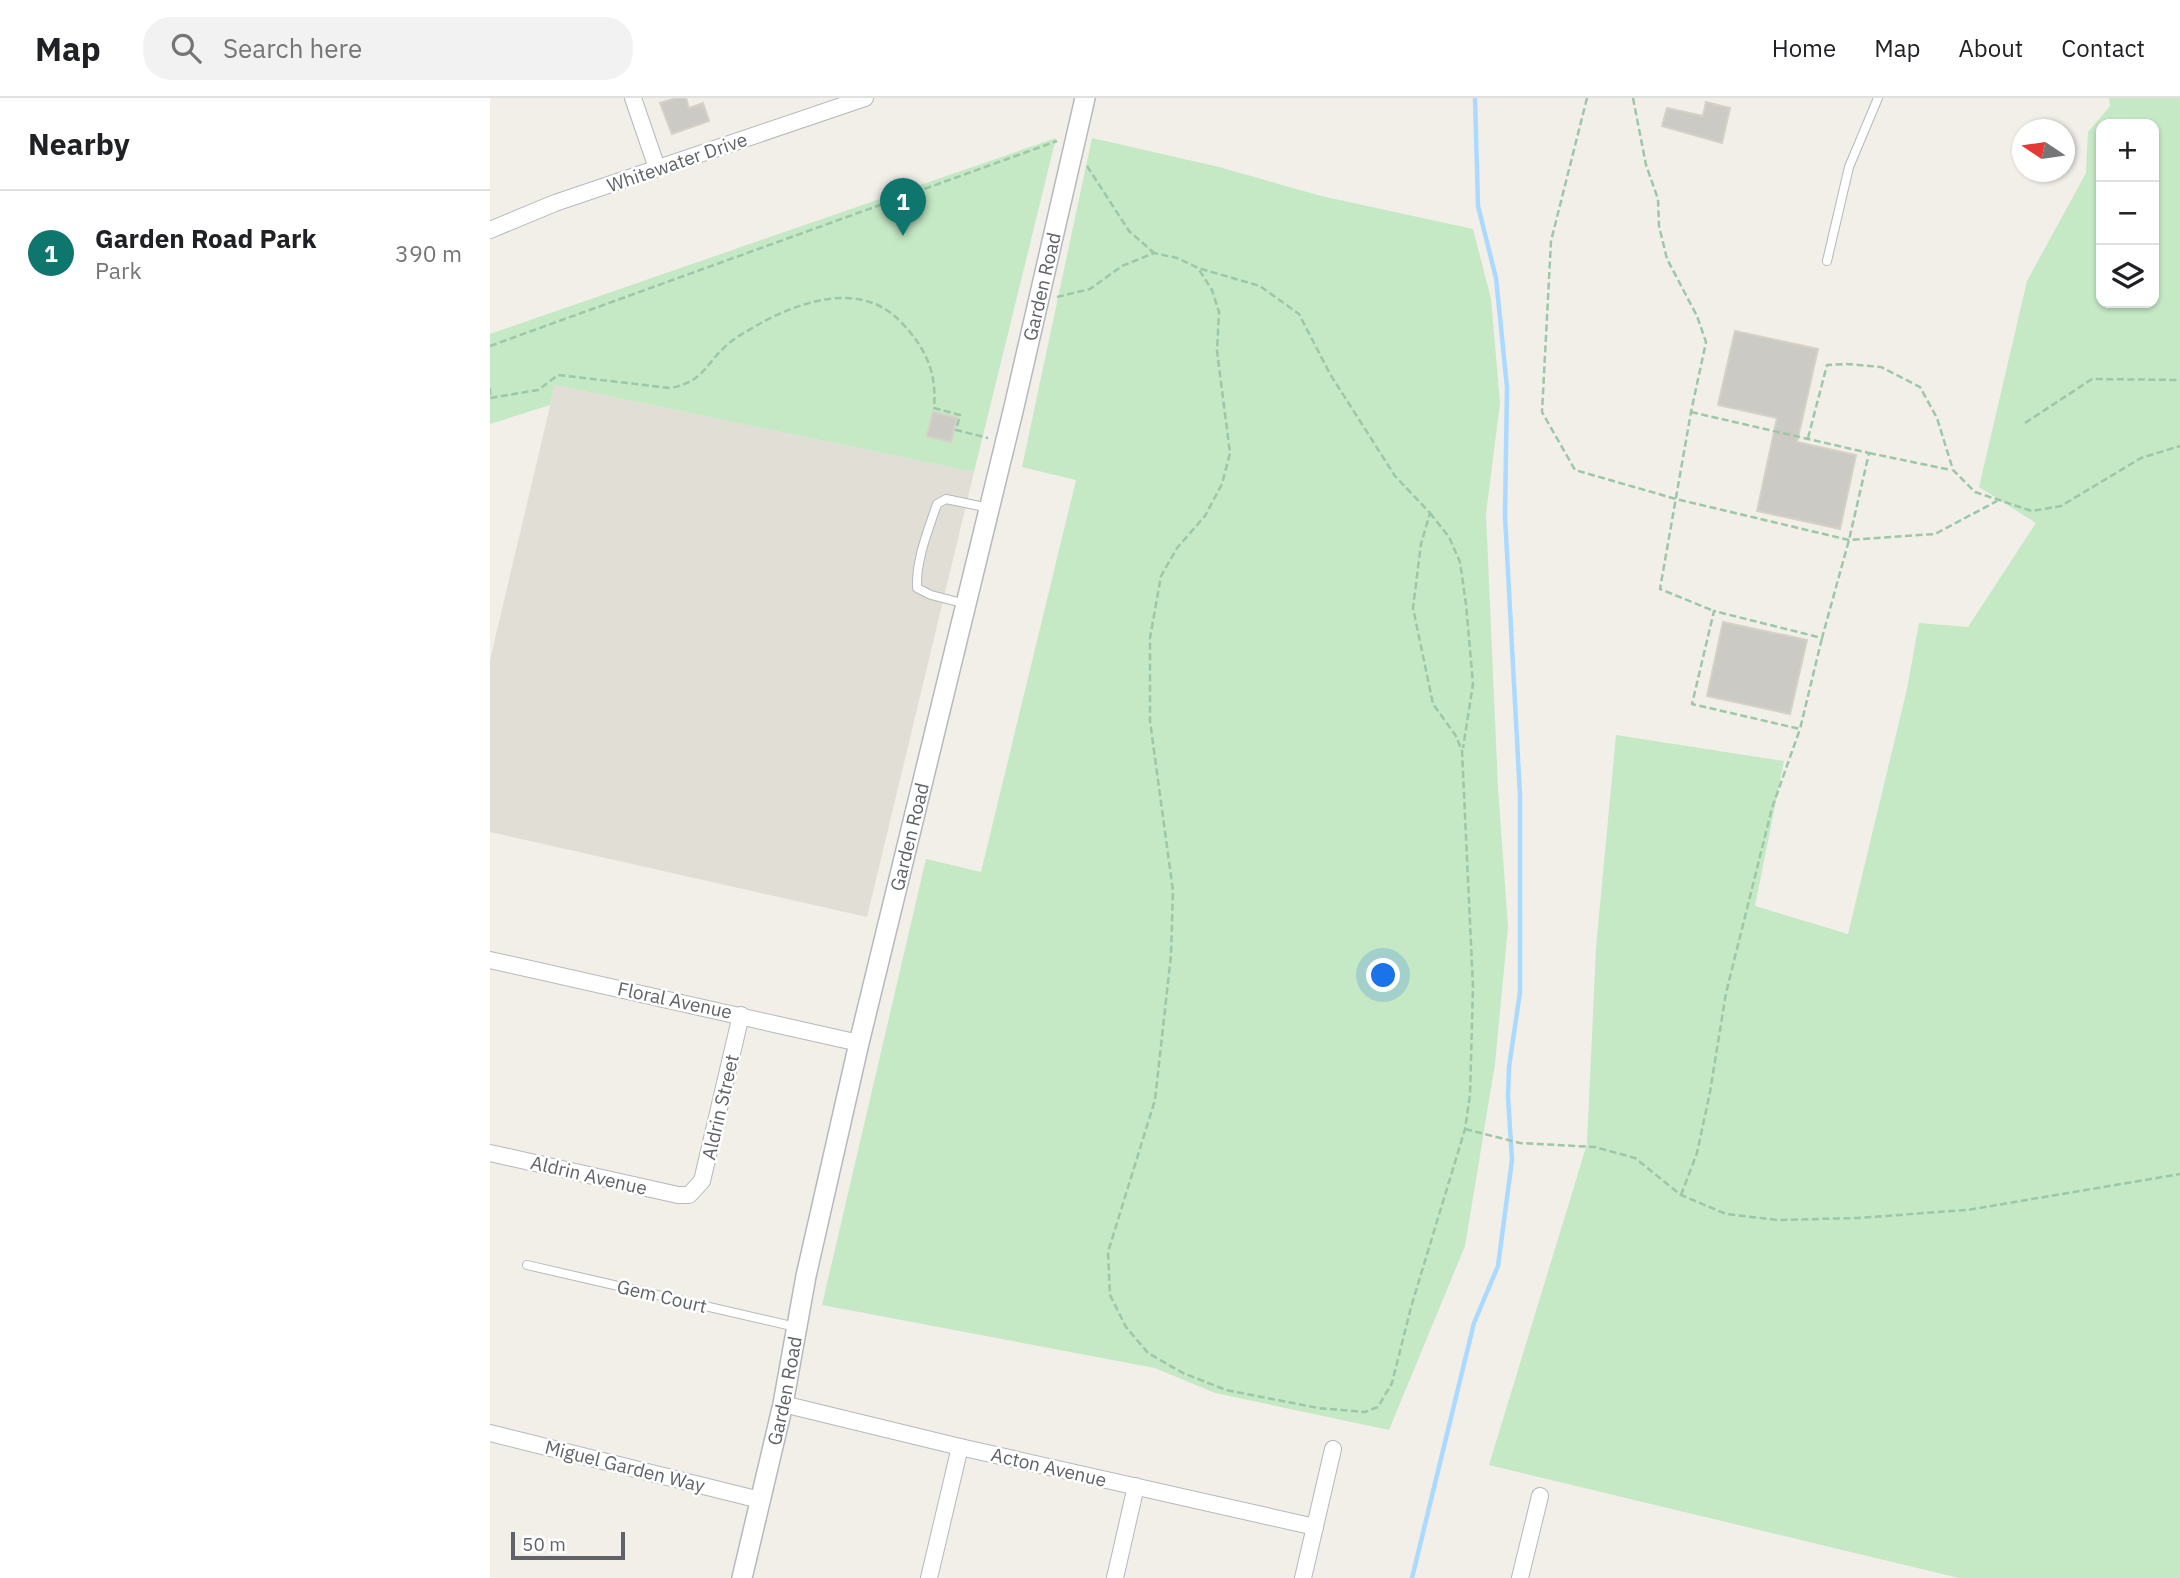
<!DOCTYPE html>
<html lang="en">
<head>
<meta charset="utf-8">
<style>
  :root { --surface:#fff; --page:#f2f2f2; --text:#202124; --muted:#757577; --line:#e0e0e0; --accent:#0f766e }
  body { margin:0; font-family:"IBM Plex Sans",sans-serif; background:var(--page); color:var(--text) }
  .controls { position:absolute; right:21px; top:21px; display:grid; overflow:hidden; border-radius:14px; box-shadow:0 2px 5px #0004 }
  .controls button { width:63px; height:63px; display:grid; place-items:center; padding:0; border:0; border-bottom:2px solid var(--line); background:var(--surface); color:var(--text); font:35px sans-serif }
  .compass { position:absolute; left:1522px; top:21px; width:63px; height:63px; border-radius:50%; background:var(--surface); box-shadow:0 2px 5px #0004; rotate:283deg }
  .scale { position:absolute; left:21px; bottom:18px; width:114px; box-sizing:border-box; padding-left:7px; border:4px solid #5f6368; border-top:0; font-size:19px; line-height:24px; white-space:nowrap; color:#5f6368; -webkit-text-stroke:5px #fff; paint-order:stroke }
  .you { position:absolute; left:894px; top:878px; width:24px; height:24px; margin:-18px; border:5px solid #fff; border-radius:50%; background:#1a73e8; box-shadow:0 0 0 10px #1a73e833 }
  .badge { display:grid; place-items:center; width:46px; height:46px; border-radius:50%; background:var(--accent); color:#fff; font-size:23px; font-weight:700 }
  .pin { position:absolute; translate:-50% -58px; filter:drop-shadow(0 2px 4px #0008) }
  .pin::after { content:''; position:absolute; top:37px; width:24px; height:21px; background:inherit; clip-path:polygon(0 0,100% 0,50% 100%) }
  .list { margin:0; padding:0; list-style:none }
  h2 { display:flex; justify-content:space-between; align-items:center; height:91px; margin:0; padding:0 28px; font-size:30px }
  h2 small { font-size:23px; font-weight:400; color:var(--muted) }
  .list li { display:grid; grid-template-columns:46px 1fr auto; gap:21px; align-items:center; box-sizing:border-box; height:126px; padding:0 28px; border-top:2px solid var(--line) }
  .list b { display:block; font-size:26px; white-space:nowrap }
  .list p { margin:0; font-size:23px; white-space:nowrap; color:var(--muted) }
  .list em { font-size:23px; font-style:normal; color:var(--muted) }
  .icon { flex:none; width:38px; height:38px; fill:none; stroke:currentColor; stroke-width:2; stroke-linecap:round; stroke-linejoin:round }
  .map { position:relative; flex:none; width:1690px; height:1480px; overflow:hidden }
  header { display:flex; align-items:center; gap:42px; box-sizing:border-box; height:98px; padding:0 35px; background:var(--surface); border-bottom:2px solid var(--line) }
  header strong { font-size:33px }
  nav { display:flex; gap:38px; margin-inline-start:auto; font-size:24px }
  .search { width:490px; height:63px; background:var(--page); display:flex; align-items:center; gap:18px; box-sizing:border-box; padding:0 24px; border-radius:28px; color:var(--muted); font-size:26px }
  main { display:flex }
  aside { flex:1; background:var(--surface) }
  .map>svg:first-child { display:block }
</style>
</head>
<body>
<header>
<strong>Map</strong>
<div class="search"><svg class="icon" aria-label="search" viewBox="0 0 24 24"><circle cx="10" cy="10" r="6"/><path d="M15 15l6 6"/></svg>Search here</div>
<nav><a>Home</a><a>Map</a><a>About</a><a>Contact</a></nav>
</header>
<main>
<aside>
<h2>Nearby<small></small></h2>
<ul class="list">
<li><span class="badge">1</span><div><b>Garden Road Park</b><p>Park</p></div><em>390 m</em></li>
</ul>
</aside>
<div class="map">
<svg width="1690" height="1480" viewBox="0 0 1690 1480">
  <rect width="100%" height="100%" fill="#f1efe8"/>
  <polygon fill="#e1ded6" points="65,287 484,374 377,819 0,734 0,562"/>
  <g fill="#c5e8c5" fill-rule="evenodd">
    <path d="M 1619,0 L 1690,0 L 1690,1480 L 1469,1480 L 999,1367 L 1097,1046 L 1106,850 L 1126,637 L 1294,663 L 1265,808 L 1358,836 L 1417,591 L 1429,525 L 1478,529 L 1546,425 L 1489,389 L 1537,183 L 1596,75 L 1598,34 L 1620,8 ZM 1611,26 L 1664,26 L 1664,205 L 1611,205 Z"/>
    <polygon points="566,40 484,374 65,287 60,307 0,326 0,236"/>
    <polygon points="602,40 729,69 831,98 983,131 1001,201 1010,305 996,416 1008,690 1018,829 1005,966 975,1148 899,1332 725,1295 665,1270 332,1207 436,761 491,774 586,382 532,369"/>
  </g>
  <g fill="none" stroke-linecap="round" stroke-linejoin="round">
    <polyline stroke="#aadaff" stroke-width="4.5" points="922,1480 984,1225 1008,1168 1022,1062 1018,999 1019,969 1030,894 1030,698 1015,418 1017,289 1006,180 988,108 985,0"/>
  </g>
  <g fill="#cccac5" stroke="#d6d1c6" stroke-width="2">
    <polygon points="186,0 196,0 199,10 213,5 219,23 182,36 170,5"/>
    <polygon points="1216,4 1240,10 1232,45 1172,28 1177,10 1213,18"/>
    <polygon points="1245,233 1328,251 1307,344 1366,357 1350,431 1267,413 1287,320 1228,307"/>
    <polygon points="443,314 467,320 461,344 437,338"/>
    <polygon points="1233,524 1317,542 1300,616 1217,598"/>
  </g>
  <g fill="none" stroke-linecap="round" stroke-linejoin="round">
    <g stroke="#b5b8bc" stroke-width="10">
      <g id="service">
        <polyline points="1337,163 1359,69 1388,0"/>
        <path d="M 476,506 L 441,497 L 427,490 C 426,461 438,433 447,406 L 456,401 L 499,410"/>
        <polyline points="37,1167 306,1229"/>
      </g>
    </g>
    <g stroke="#b5b8bc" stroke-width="18">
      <g id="minor">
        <polyline points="143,0 167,70"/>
        <polyline points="0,132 65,105 375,0"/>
        <polyline points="0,862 369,945"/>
        <polyline points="0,1055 188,1097 199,1097 212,1083 251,917"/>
        <polyline points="293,1306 470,1349 825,1429"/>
        <polyline points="0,1335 270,1402"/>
        <polyline points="439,1480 470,1349"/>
        <polyline points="625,1480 646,1388"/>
        <polyline points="813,1480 843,1351"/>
        <polyline points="1030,1480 1050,1398"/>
      </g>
    </g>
    <g stroke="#b5b8bc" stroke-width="22">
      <g id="tertiary">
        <path id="s1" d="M 252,1480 L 293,1306 L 316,1178 L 369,945 L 524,309 L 595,0"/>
      </g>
    </g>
    <g stroke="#9cc7a9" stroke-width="2.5" stroke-dasharray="7 3.5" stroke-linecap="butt">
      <polyline points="1097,0 1061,143 1052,314 1085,372 1186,401 1359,442 1445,436 1507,403"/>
      <polyline points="1143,0 1156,67 1168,101 1169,128 1177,161 1207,218 1216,244 1201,314 1170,491 1224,513"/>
      <polyline points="597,68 639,133 664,155"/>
      <polyline points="567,199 600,191 632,168 664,155 687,160 708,170 722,192 729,214 727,253 740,355 732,386 715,418 687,450 671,478 660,540 660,623 683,793 681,857 665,1002 618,1154 620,1197 636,1229 658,1255 693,1275 736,1292 828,1310 875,1314 888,1309 902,1285 921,1209 975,1031 980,997 983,889 972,653 966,638 943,606 923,510 931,446 940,415 905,378 840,276 809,216 770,188 708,170"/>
      <polyline points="0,248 567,43"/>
      <path d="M 0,290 L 0,300 L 48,292 L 68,277 L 180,290 C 214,284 215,266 237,247 C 248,237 261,231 273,224 C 316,201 373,184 411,224 C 436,250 447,275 444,310 L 470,317 L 466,332 L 498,340"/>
      <polyline points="1201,314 1379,355 1359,442 1332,540 1224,513 1202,606 1310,631 1332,540"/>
      <polyline points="1535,325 1602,281 1690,282"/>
      <polyline points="1318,340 1337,267 1357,266 1391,269 1430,289 1447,320 1463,372 1485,394 1542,413 1571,408 1651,360 1690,348"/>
      <polyline points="1379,355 1461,372"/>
      <polyline points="940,415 959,439 970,464 976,506 983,586 973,650"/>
      <polyline points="975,1031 1030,1045 1105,1049 1145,1060 1191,1097 1236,1116 1288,1122 1366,1120 1477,1112 1690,1076"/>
      <polyline points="1191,1097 1207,1055 1220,994 1236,895 1282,710 1310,631"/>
    </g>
    <use href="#service" stroke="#fff" stroke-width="8"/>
    <use href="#minor" stroke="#fff" stroke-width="16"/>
    <use href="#tertiary" stroke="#fff" stroke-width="19"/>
  </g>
  <g text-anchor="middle" stroke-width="5" stroke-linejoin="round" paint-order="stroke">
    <g font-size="19" fill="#5f6368" stroke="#fff">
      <text transform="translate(187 64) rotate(-19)" y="7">Whitewater Drive</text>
      <text dy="7" stroke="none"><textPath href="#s1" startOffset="1326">Garden Road</textPath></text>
      <text dy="7" stroke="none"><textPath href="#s1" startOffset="760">Garden Road</textPath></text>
      <text transform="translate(185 902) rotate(12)" y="7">Floral Avenue</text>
      <text transform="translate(230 1009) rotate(-77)" y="7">Aldrin Street</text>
      <text transform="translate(99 1077) rotate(13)" y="7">Aldrin Avenue</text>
      <text transform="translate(172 1198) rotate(13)" y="7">Gem Court</text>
      <text dy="7" stroke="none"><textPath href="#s1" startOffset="192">Garden Road</textPath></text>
      <text transform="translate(135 1368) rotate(14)" y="7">Miguel Garden Way</text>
      <text transform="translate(559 1369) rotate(13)" y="7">Acton Avenue</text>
    </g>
  </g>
</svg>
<div class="controls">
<button>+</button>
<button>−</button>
<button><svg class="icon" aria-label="layers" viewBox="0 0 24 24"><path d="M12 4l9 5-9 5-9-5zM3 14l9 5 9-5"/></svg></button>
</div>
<svg class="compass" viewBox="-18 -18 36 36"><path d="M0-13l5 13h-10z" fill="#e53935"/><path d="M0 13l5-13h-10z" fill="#757577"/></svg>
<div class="scale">50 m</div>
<div class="you"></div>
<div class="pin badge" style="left:413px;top:138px">1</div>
</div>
</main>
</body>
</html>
